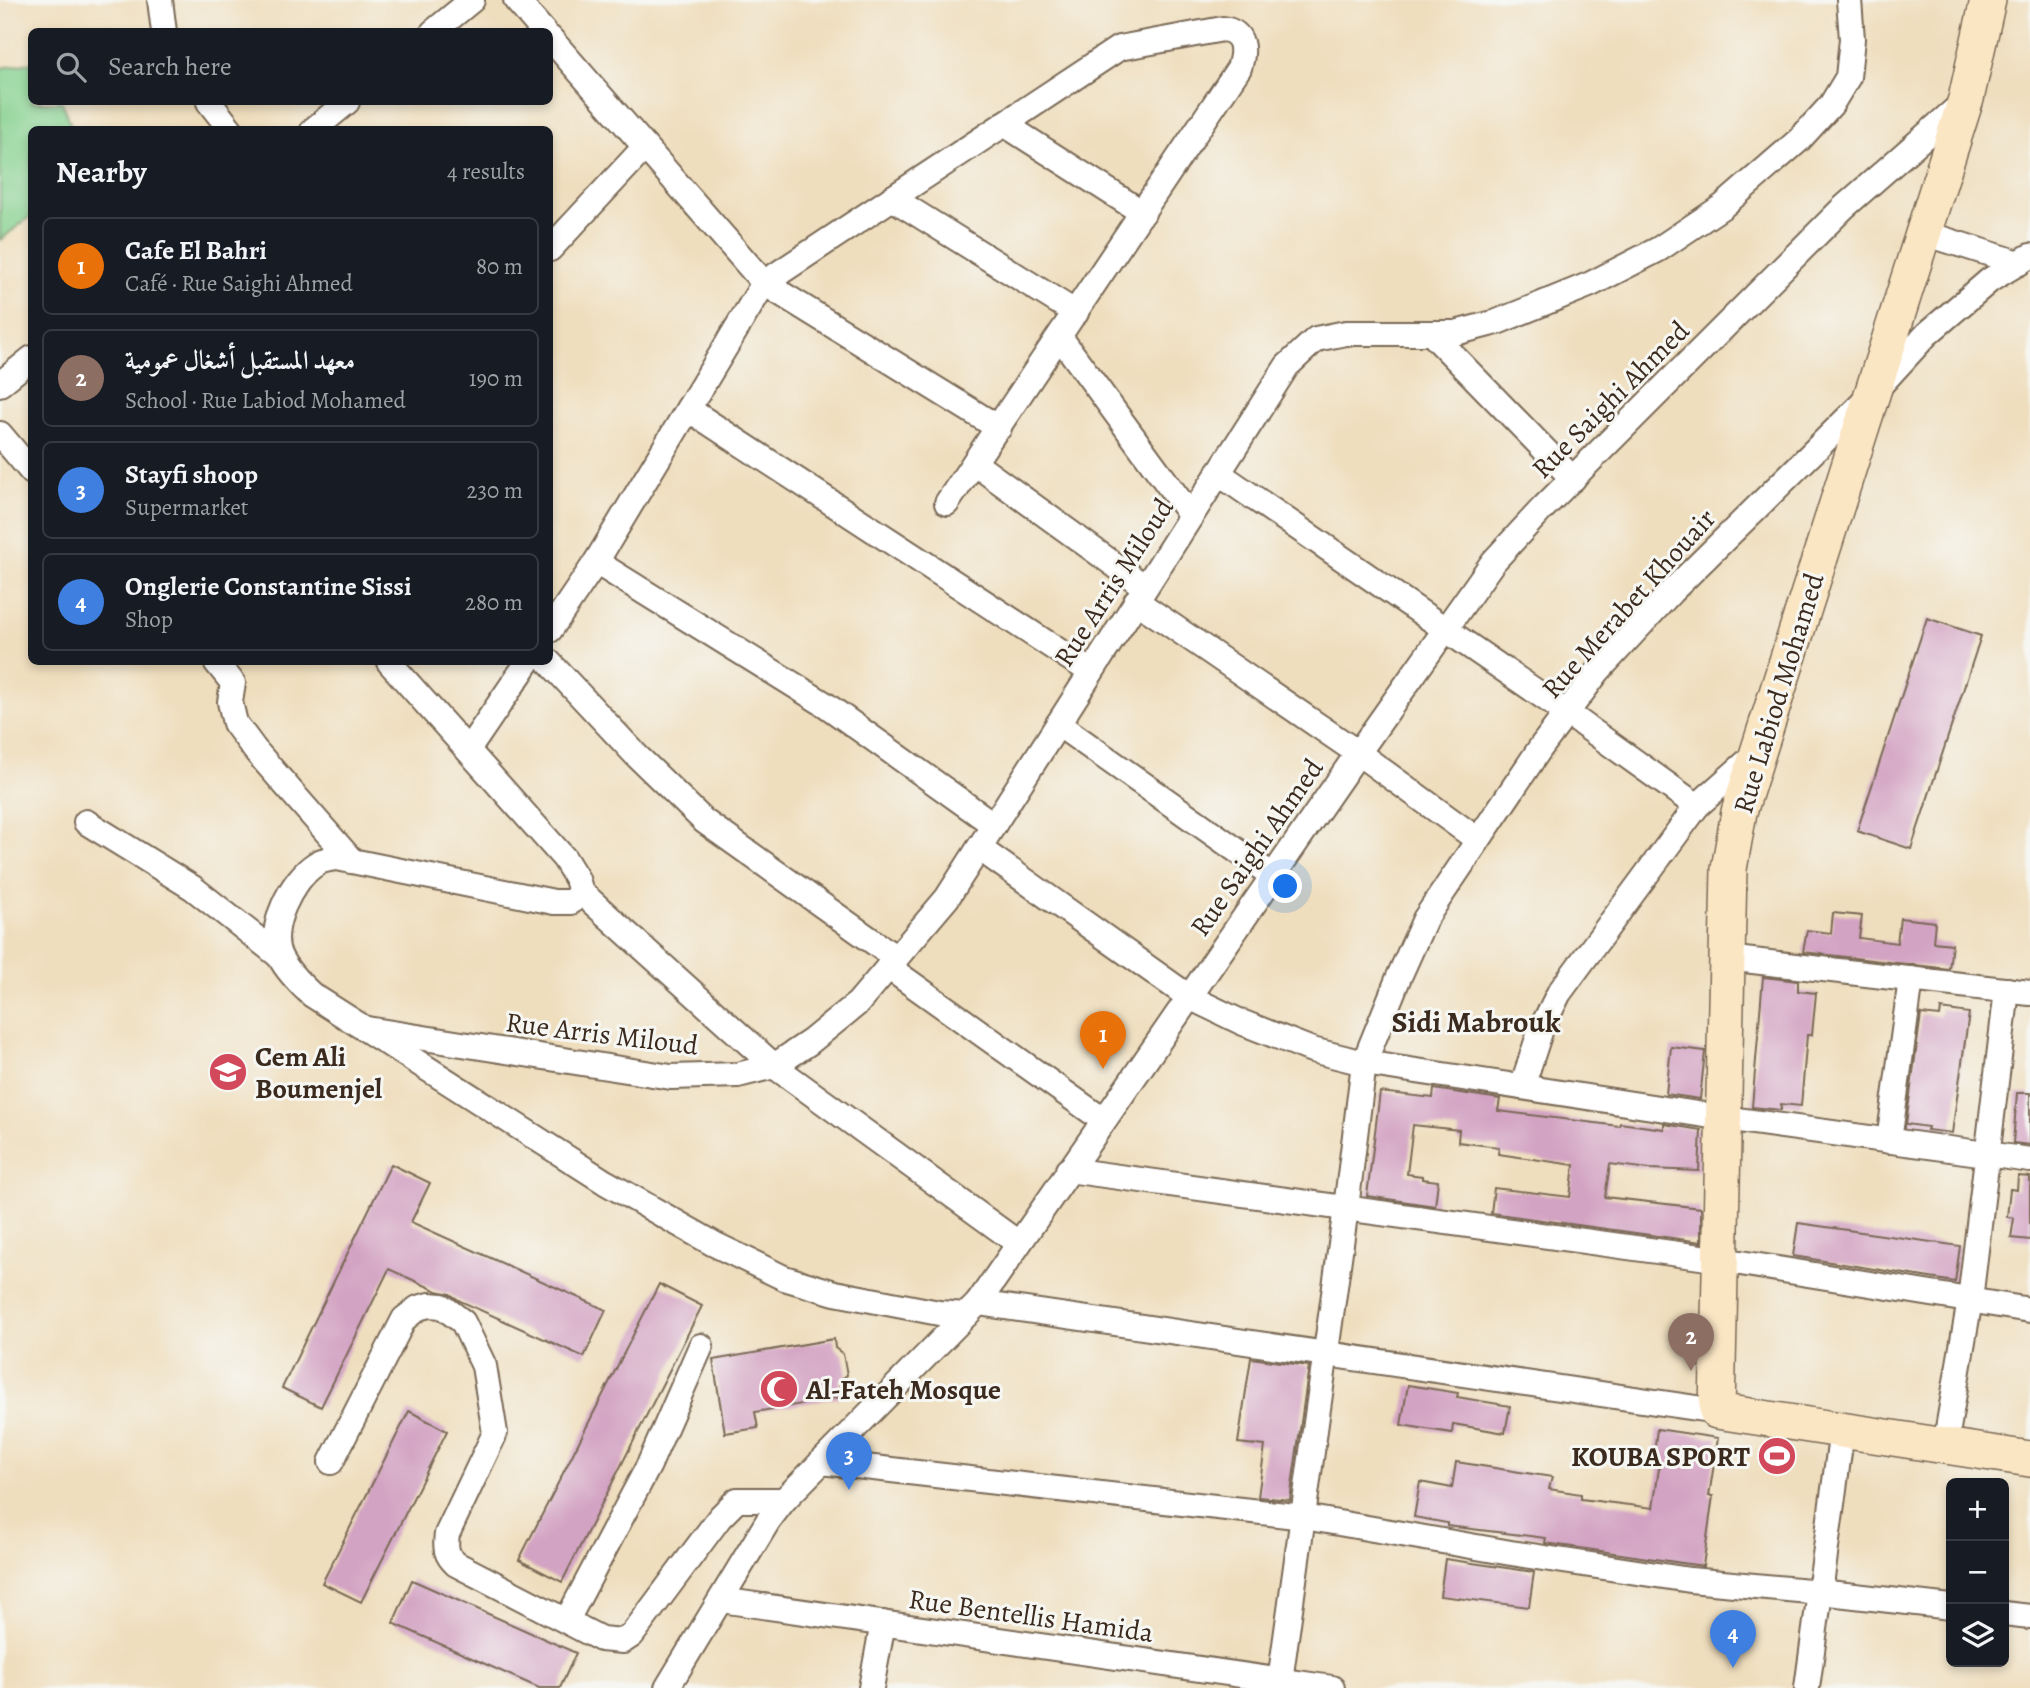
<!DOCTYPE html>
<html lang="en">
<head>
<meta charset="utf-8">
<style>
  :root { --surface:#171b24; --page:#20242c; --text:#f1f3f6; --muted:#9ea1a6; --line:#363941; --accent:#d1495b }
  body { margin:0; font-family:Alegreya,Amiri,serif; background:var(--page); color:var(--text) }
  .controls { position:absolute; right:21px; bottom:21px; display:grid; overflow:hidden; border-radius:10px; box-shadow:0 4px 10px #0003 }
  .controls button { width:63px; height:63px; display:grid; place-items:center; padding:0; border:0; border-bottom:2px solid var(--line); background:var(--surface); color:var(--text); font:35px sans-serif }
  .you { position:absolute; left:1286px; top:887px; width:24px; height:24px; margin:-18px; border:5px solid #fff; border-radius:50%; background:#1a73e8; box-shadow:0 0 0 10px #1a73e833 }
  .badge { display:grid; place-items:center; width:46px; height:46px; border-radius:50%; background:var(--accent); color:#fff; font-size:23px; font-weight:700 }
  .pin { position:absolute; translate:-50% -58px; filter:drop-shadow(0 2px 4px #0008) }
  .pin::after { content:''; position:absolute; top:37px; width:24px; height:21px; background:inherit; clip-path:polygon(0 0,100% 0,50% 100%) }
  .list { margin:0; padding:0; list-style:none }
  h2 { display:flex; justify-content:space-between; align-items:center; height:91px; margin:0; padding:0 28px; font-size:30px }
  h2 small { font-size:23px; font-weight:400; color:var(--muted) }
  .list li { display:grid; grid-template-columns:46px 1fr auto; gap:21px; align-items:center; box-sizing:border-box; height:98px; margin:0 14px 14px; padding:0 14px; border:2px solid var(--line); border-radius:10px }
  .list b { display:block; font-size:26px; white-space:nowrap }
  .list p { margin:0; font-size:23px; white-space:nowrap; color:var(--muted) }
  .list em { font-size:23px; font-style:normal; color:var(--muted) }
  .icon { flex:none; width:38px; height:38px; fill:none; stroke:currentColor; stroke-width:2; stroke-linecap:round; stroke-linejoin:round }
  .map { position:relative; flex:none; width:2030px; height:1688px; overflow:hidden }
  .search { position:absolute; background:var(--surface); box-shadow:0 4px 10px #0003; left:28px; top:28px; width:525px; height:77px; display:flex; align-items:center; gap:18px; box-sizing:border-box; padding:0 24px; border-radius:10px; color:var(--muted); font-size:26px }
  .panel { position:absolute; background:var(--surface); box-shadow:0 4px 10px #0003; left:28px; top:126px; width:525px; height:539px; border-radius:10px }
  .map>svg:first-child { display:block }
</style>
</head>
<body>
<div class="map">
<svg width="2030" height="1688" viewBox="0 0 2030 1688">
  <rect width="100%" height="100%" fill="#f6f6f2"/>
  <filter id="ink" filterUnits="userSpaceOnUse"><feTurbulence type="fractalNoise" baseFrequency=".0143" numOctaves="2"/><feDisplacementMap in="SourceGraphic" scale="14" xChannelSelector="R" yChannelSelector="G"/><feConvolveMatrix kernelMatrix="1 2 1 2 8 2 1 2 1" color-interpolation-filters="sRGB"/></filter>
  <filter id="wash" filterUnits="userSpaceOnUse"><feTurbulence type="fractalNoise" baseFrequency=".00686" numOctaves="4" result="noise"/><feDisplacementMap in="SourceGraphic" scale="28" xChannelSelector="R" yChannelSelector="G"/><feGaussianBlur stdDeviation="1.57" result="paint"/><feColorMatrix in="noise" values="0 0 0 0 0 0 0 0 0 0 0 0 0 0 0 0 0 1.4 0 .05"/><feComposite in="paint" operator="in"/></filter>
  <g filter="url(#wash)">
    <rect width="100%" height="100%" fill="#efdebd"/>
    <polygon fill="#84d08e" stroke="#607d56" stroke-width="2" points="31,63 32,102 62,102 72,129 32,130 31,216 0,240 0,68"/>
    <g id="blocks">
      <g fill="#d3a3c3">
        <polygon points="1927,618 1981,636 1911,849 1857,831"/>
        <polygon points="1833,913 1862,916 1859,938 1897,943 1900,918 1935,922 1933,942 1952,944 1949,969 1803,952 1807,930 1831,933"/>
        <polygon points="1763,977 1798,981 1798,991 1816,993 1812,1035 1807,1035 1801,1106 1781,1104 1781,1110 1752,1107"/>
        <polygon points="1941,1009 1969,1013 1952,1133 1927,1130 1928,1127 1906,1124 1921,1014 1940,1016"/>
        <polygon points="1671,1047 1705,1051 1700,1099 1666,1094"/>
        <polygon points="1434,1089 1500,1099 1498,1111 1619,1126 1620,1123 1664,1129 1664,1124 1701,1130 1699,1171 1650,1169 1610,1164 1605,1197 1701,1208 1701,1242 1491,1213 1494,1188 1570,1197 1574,1165 1498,1154 1499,1147 1458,1142 1459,1130 1413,1125 1407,1174 1422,1176 1422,1179 1438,1181 1435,1206 1367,1196 1380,1092 1433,1098"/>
        <polygon points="2017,1093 2030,1093 2030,1145 2013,1143"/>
        <polygon points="391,1164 430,1183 411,1222 606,1310 584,1357 460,1301 450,1294 437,1291 389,1269 321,1407 282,1388"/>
        <polygon points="2018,1176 2030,1177 2030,1240 2011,1238 2014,1218 2007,1217 2010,1189 2017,1190"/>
        <polygon points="1798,1223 1960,1246 1955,1282 1793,1256"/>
        <polygon points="659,1284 702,1306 562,1582 519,1560"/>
        <polygon points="834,1339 835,1348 843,1354 847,1375 839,1381 842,1397 755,1412 758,1428 725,1433 713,1360"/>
        <polygon points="1251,1358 1309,1366 1290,1500 1258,1497 1265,1446 1238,1443"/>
        <polygon points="1408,1385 1458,1393 1457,1397 1510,1406 1505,1433 1453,1424 1452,1433 1401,1425"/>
        <polygon points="409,1411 447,1431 361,1602 322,1583"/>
        <polygon points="1657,1429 1718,1438 1709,1496 1713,1496 1703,1566 1545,1543 1546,1538 1447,1526 1447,1523 1414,1517 1420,1482 1452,1488 1456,1462 1552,1477 1549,1489 1581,1494 1581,1499 1653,1508 1660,1462 1653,1461"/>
        <polygon points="1445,1559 1534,1572 1529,1607 1440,1596"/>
        <polygon points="412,1580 576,1653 560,1688 539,1688 393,1623"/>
      </g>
    </g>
  </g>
  <g filter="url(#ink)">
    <use href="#blocks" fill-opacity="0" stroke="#7a6956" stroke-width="2"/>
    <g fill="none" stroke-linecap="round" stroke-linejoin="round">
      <g stroke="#7a6956" stroke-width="28">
        <g id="street">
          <polyline points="160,0 164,32"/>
          <polyline points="516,0 544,32"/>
          <polyline points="433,32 472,0"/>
          <polyline points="550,38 764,283 999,428"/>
          <polyline points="209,102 231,130"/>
          <polyline points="1004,124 1143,213"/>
          <polyline points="313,130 347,102"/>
          <polyline points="892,198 1076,313"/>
          <polyline points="1924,233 2019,263"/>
          <polyline points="550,249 645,147"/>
          <polyline points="1431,333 1573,479"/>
          <polyline points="1060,337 1191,516"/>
          <polyline points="0,384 32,358"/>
          <polyline points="688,409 1091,672"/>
          <polyline points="0,434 32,472"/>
          <polyline points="974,463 1145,587"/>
          <polyline points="1218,473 1567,713 1697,806"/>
          <polyline points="596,562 826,705 994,825"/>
          <polyline points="1136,601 1358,753 1478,840"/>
          <path d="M 550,630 L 596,562 L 764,283 L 1119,48 L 1223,29 C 1244,32 1245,50 1239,68 L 947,503"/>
          <polyline points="216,662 233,683 230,702 235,723 255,750 352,861"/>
          <path d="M 389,662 L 564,858 L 577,879 L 581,892 L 571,902 L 554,902 L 337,858 C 330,859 321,860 316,864 C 292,879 266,929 280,957 C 287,971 300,984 312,995 L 605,1182 L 714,1244 L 784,1278 L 835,1293 L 939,1313 L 966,1315"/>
          <polyline points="549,662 637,756 704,821 896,958"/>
          <polyline points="1058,724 1273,876"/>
          <polyline points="468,750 528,662"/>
          <polyline points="86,822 193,888 278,955"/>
          <polyline points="979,848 1189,997 1241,1022 1312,1050 1364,1063 1724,1118 2030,1160"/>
          <polyline points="581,892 774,1066 1018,1243"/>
          <polyline points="1727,958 2030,993"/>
          <polyline points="888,967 1103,1120"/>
          <polyline points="367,1029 671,1077 738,1075 774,1066 810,1042 858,1003 947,898 1287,366 1316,339 1346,333 1455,333 1497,322 1591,284 1659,249 1723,206 1799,140 1831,105 1848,77 1852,39 1849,0"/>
          <polyline points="1522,1087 1541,1029 1559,993 1697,806 1758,752"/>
          <polyline points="1889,1141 1911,979"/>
          <polyline points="1068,1170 1722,1260 2030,1310"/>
          <polyline points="978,1303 1717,1411"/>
          <polyline points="1945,1446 1970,1300 2007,990"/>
          <path d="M 331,1462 L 404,1319 L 418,1308 L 429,1305 L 442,1306 L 463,1322 L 484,1366 L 495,1433 L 447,1534 C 445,1548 446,1555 456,1564 L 601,1639 L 623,1641 L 632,1635 L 720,1517 L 737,1500 L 784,1500"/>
          <polyline points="821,1462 1304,1517 1511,1553 1690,1580 1820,1592 1951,1607"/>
          <polyline points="721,1600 1332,1688"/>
          <polyline points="2004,1614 2030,1617"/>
          <polyline points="567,1620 649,1465 701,1346"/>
          <polyline points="667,1688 768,1521 784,1500 978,1303 1358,753 1493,562 1541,510 1843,208 1965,101"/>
          <polyline points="871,1688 883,1623"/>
          <polyline points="1279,1688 1346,1208 1364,1063 1398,979 1425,919 1541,747 1598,671 1671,592 1873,393 1927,334 1990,280 2030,256"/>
          <polyline points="1807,1688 1842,1430"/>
        </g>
      </g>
      <g stroke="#7a6956" stroke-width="38">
        <polyline id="secondary" points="1988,0 1966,99 1739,812 1729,869 1717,1411 2030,1459"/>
      </g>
      <use href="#street" stroke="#fff" stroke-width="24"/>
      <use href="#secondary" stroke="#fbe6c4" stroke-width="35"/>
    </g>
  </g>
  <defs>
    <g id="school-disc" transform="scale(2.0125)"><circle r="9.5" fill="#d1495b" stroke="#f6f6f2"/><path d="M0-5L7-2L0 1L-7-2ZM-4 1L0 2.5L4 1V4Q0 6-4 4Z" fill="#fff"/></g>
    <g id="mosque-disc" transform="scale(2.0125)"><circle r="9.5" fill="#d1495b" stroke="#f6f6f2"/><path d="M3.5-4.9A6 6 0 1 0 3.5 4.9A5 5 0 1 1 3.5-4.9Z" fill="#fff"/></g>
    <g id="stadium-disc" transform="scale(2.0125)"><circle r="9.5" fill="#d1495b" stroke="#f6f6f2"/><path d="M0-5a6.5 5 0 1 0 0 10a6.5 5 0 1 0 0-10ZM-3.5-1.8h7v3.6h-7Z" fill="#fff"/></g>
  </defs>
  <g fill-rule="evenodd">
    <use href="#school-disc" x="228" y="1072"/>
    <use href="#mosque-disc" x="779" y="1389"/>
    <use href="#stadium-disc" x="1777" y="1456"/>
  </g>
  <g text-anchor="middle" stroke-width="6" stroke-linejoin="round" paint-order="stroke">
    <g font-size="28" fill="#3b2a1e" stroke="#f6f6f2">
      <text transform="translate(1610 399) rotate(-45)" y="10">Rue Saighi Ahmed</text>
      <text transform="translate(1113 582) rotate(-57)" y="10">Rue Arris Miloud</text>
      <text transform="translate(1628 603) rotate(-48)" y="10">Rue Merabet Khouair</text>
      <text transform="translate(1778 693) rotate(-73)" y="10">Rue Labiod Mohamed</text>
      <text transform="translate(1256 847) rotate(-55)" y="10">Rue Saighi Ahmed</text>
      <text transform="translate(602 1033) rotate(7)" y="10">Rue Arris Miloud</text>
      <text transform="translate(1031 1615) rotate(8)" y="10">Rue Bentellis Hamida</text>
    </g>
    <g font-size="28" font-weight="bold" fill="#3b2a1e" stroke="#f6f6f2" text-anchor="start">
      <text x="255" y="1066">Cem Ali<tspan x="255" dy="32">Boumenjel</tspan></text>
      <text x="806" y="1399">Al-Fateh Mosque</text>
      <text x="1750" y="1466" text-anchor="end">KOUBA SPORT</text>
    </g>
    <g font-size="30" font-weight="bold" fill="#3b2a1e" stroke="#f6f6f2">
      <text x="1476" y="1032">Sidi Mabrouk</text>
    </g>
  </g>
</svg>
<div class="controls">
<button>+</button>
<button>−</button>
<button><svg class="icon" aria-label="layers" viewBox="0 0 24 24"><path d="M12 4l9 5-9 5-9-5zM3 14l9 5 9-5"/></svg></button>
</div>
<div class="you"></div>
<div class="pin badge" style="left:1103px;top:1069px;background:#e8710a">1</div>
<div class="pin badge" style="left:1691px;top:1371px;background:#8d6e63">2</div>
<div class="pin badge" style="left:849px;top:1490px;background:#3f7fe0">3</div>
<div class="pin badge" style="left:1733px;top:1668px;background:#3f7fe0">4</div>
<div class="search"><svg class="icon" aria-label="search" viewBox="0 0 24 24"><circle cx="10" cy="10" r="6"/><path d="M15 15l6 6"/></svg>Search here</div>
<section class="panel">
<h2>Nearby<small>4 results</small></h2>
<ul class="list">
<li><span class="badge" style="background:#e8710a">1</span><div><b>Cafe El Bahri</b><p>Café · Rue Saighi Ahmed</p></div><em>80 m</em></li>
<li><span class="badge" style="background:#8d6e63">2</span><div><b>معهد المستقبل أشغال عمومية</b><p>School · Rue Labiod Mohamed</p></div><em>190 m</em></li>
<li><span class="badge" style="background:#3f7fe0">3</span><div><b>Stayfi shoop</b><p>Supermarket</p></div><em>230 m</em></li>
<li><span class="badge" style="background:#3f7fe0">4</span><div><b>Onglerie Constantine Sissi</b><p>Shop</p></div><em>280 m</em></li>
</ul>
</section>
</div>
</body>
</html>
